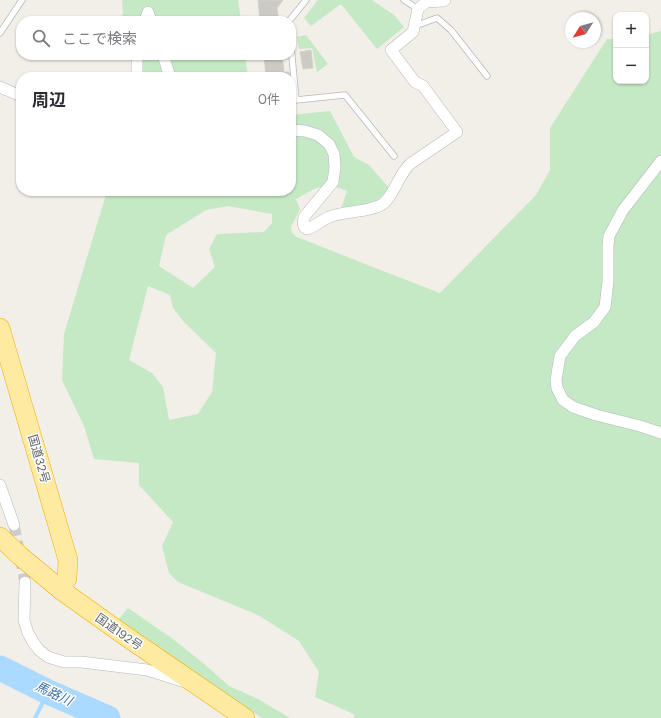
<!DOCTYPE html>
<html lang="ja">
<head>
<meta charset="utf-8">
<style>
  :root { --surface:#fff; --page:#f7f7f7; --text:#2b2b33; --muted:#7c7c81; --line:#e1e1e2 }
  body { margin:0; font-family:"DM Sans","Noto Sans JP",sans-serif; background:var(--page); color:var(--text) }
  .controls { position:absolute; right:12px; top:12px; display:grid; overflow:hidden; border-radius:8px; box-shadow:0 1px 3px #0004 }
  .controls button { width:36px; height:36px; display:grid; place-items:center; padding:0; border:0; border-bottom:1px solid var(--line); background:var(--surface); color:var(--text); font:20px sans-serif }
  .compass { position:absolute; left:565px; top:12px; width:36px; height:36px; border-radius:50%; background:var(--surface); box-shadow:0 1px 3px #0004; rotate:233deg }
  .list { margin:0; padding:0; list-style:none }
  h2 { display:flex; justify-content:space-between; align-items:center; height:52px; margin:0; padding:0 16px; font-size:17px }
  h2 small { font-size:13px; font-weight:400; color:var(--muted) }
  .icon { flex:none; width:22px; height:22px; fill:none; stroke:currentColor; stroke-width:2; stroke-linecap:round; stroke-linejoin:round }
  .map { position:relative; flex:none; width:661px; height:718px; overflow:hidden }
  .search { position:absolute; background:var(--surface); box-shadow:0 1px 3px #0004; left:16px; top:16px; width:280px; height:44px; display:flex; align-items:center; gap:10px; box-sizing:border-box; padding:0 14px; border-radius:16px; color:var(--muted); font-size:15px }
  .panel { position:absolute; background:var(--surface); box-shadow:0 1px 3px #0004; left:16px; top:72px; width:280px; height:124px; border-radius:16px }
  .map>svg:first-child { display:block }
</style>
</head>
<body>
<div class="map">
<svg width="661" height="718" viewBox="0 0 661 718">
  <rect width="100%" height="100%" fill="#f1efe8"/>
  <g fill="#c5e8c5" fill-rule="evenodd">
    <polygon points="122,0 238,0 241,21 118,21 123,14"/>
    <polygon points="318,0 372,0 394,15 404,27 377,49 341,4 311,26 304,18"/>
    <path d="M 661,31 L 661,718 L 354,718 L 354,714 L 315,697 L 319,672 L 299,641 L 258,615 L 178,582 L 169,573 L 162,546 L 173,522 L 139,485 L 139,463 L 94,459 L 84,426 L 62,380 L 64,334 L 107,191 L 291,191 L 291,115 L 330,111 L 354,157 L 369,165 L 389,188 L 379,199 L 370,204 L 341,209 L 347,191 L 334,186 L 316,188 L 296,199 L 300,209 L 291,227 L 292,233 L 297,237 L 370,266 L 440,293 L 536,195 L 550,170 L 550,128 L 607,39 L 616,39 L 616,81 L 646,81 L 646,35 ZM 228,206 L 272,214 L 272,223 L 264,232 L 217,234 L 209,249 L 215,267 L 193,288 L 159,266 L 166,235 L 206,210 ZM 148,286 L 170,295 L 173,308 L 183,321 L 216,353 L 212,392 L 198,414 L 169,420 L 163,387 L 152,373 L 129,360 Z"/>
    <polygon points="306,35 328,64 317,72 312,48 299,49 297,37"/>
    <polygon points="130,55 245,55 248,77 136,77"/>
    <polygon points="128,608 173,639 203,663 229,686 258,699 290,718 262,718 118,620"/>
  </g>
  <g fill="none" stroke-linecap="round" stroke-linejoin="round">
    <polyline stroke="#aadaff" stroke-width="4" points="35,718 48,692"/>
    <polyline stroke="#aadaff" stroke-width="25" points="0,668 48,692 108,718"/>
  </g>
  <g fill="#cccac5" stroke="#d6d1c6">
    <polygon points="258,0 283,0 277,8 279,21 260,21"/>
    <polygon points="311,50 313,68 303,69 300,52"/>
    <polygon points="264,55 282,55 284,72 289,72 290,77 266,77"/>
  </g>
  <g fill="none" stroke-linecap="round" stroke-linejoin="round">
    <polyline stroke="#ccccc8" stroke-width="11" stroke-dasharray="11 5.5" stroke-linecap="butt" points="14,525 25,582"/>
    <g stroke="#b5b8bc" stroke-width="7">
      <g id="service">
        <polyline points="404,0 418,9"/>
        <polyline points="289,21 306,0"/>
        <polyline points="415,26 437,18 451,30 487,76"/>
        <polyline points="0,33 22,0"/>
        <polyline points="291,46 296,100 345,95 394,156"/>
      </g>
    </g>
    <g stroke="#b5b8bc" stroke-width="12">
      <g id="minor">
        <polyline points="145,21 148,12 151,21"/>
        <polyline points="137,55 137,77"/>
        <polyline points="163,55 170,77"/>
        <polyline points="0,87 21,96"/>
        <path d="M 291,130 L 305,131 L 318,135 L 329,144 L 334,154 L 335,167 L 333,182 L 304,217 C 303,222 302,226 307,229 C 316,226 323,219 332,216 C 346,211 375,212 385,202 C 396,191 399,174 410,164 L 457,132 L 423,86 L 415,82 L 391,50 L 413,32 L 418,9 L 426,2 L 443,1 L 445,0"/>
        <polyline points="661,161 623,210 609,236 608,246 608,281 605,307 594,322 575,336 560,356 556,380 557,388 563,400 573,407 596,415 640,426 661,433"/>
        <polyline points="0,485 14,525"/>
        <polyline points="25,582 24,620 28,633 33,642 39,650 48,657 64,662 81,662 147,670 182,681"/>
      </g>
    </g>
    <g stroke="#f9ab00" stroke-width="20">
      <g id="trunk">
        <polyline points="0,328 68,560 67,578 61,590"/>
        <polyline points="0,537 19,555 61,590 124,635 245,718"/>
      </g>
    </g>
    <use href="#service" stroke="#fff" stroke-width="5.5"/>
    <use href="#minor" stroke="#fff" stroke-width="11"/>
    <use href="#trunk" stroke="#feeaa1" stroke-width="19"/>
  </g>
  <g text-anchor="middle" stroke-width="3" stroke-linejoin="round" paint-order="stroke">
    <g font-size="12" fill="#5f6368" stroke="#fff">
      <text transform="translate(39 459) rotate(74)" y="4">国道32号</text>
      <text transform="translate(119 632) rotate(35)" y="4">国道192号</text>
    </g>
    <g font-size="13" font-style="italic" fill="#4174aa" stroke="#fff">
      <text transform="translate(54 693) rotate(25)" y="5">馬路川</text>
    </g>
  </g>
</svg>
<div class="controls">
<button>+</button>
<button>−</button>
</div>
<svg class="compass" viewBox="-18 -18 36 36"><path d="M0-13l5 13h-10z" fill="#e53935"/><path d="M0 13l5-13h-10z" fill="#7c7c81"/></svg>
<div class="search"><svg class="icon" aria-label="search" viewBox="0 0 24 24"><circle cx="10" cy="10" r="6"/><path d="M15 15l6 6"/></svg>ここで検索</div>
<section class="panel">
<h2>周辺<small>0件</small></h2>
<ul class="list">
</ul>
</section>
</div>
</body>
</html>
